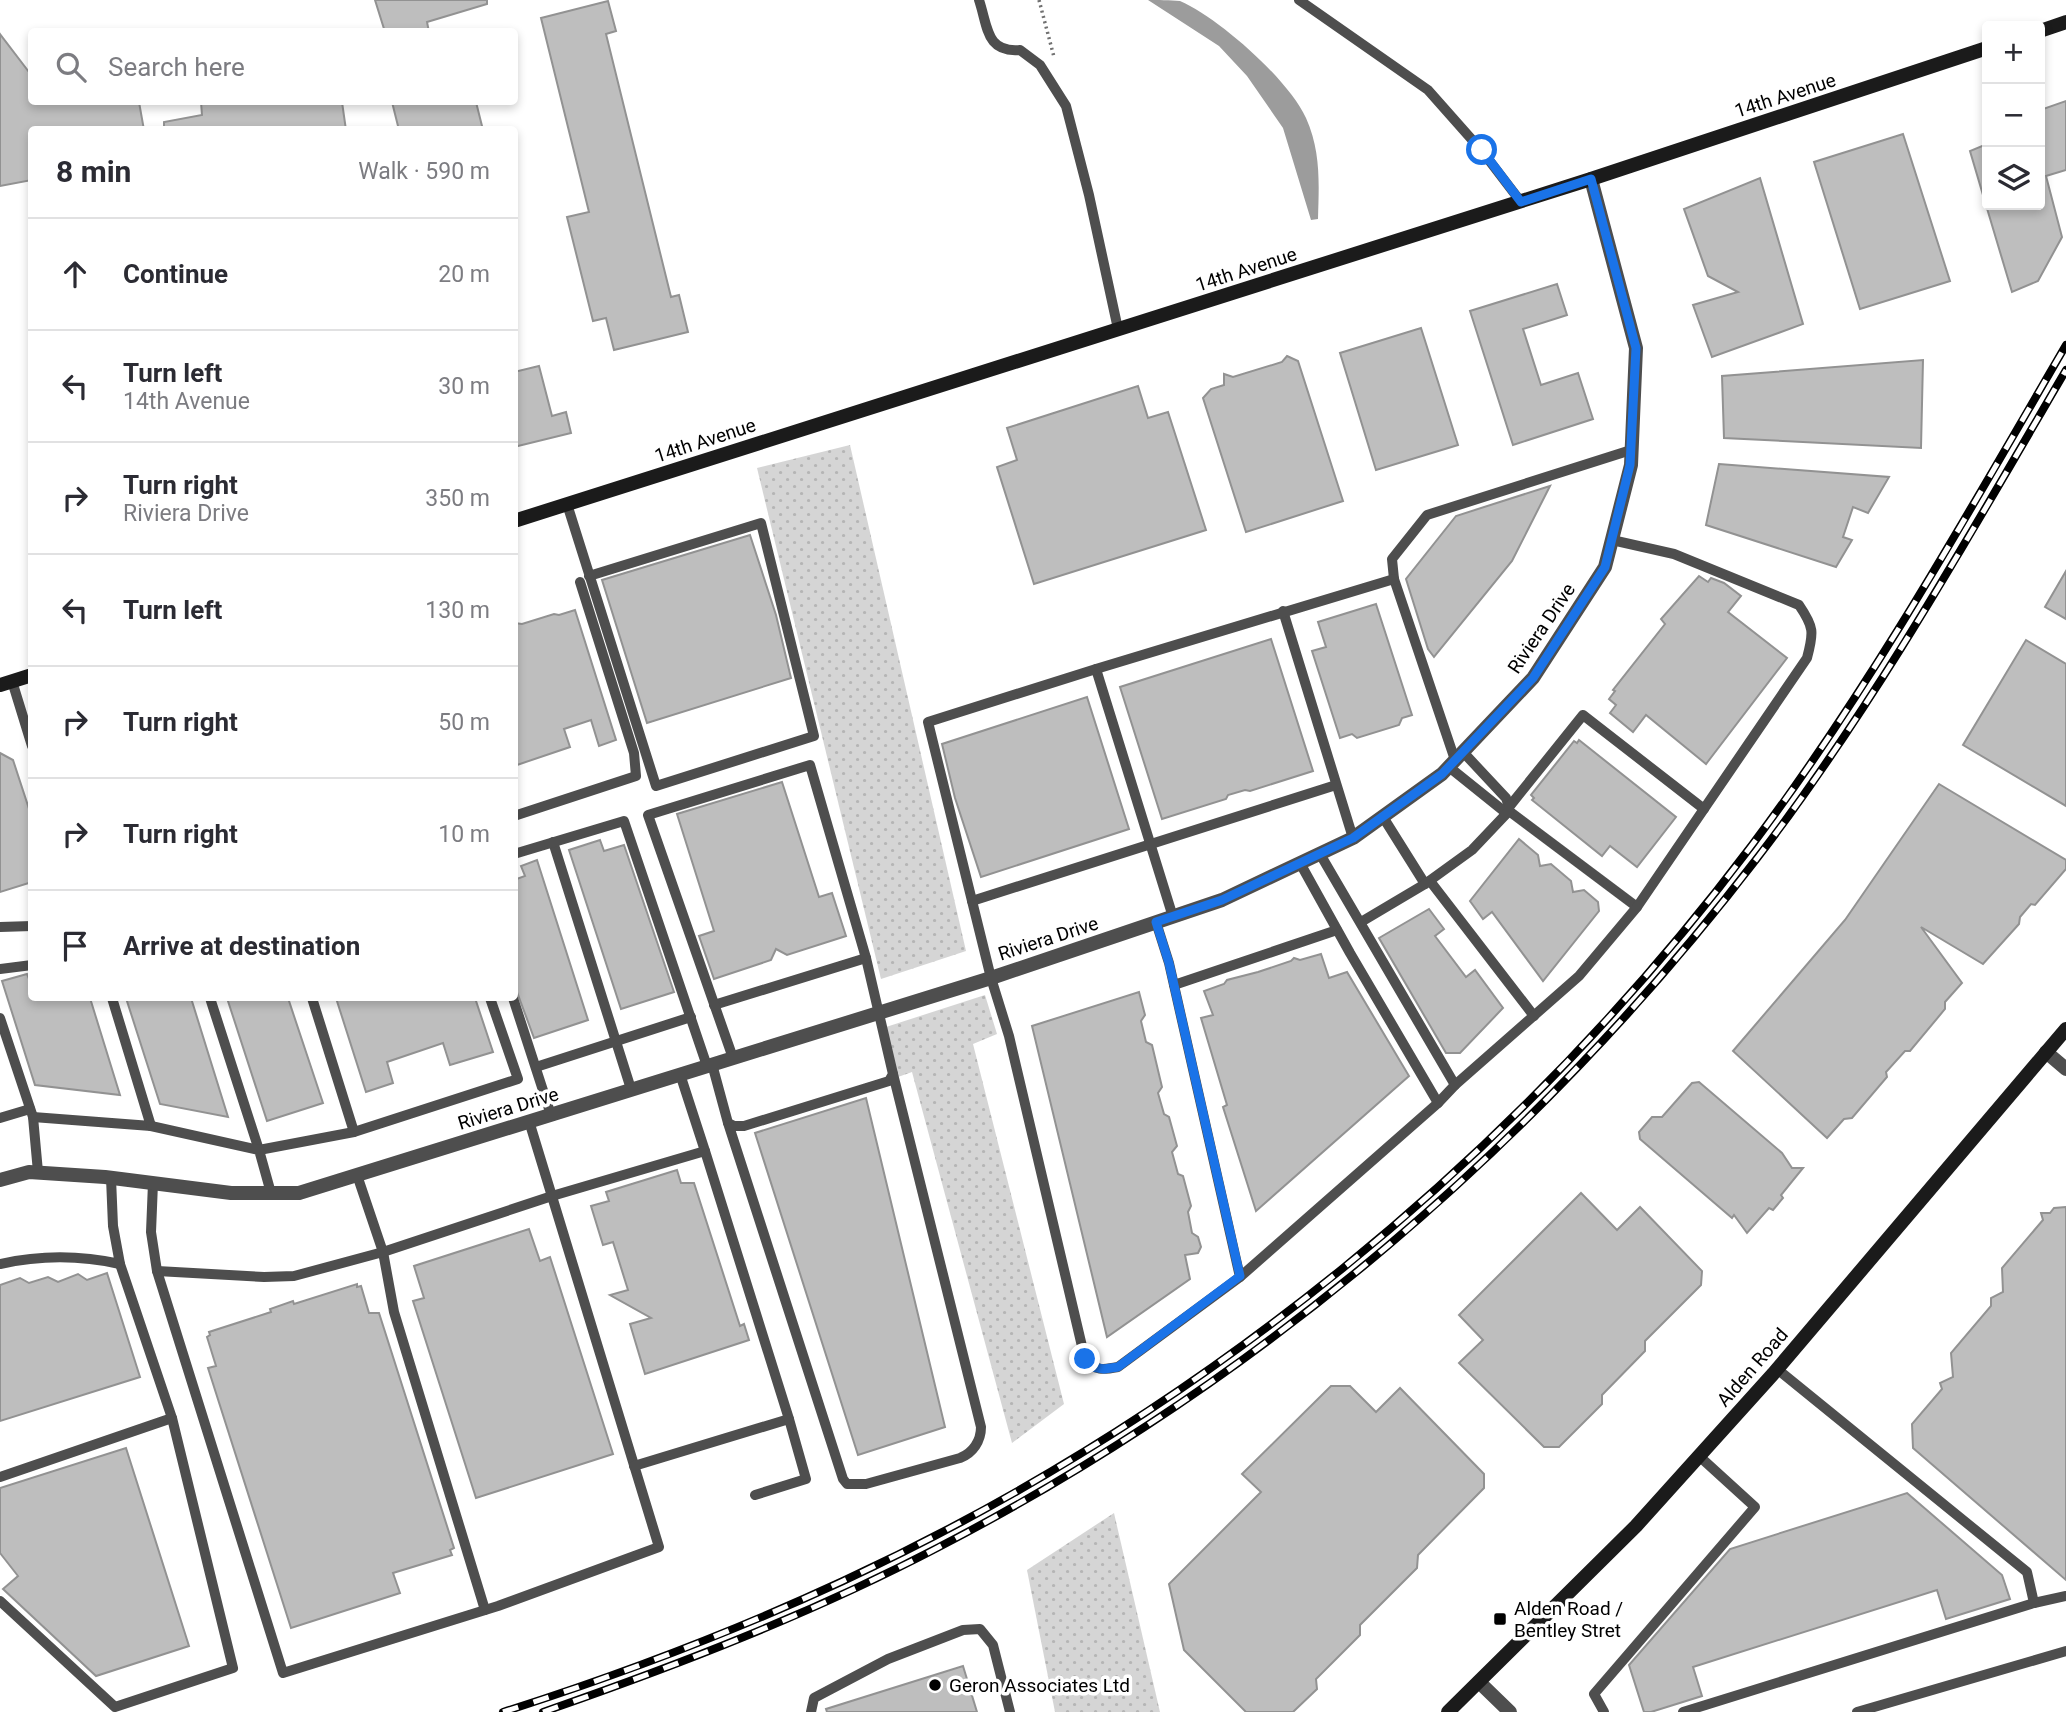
<!DOCTYPE html>
<html lang="en">
<head>
<meta charset="utf-8">
<style>
  :root { --surface:#fff; --page:#f7f7f7; --text:#2b2b33; --muted:#7c7c81; --line:#e1e1e2 }
  body { margin:0; font-family:Roboto,sans-serif; background:var(--page); color:var(--text) }
  .controls { position:absolute; right:21px; top:21px; display:grid; overflow:hidden; border-radius:7px; box-shadow:0 4px 10px #0003 }
  .controls button { width:63px; height:63px; display:grid; place-items:center; padding:0; border:0; border-bottom:2px solid var(--line); background:var(--surface); color:var(--text); font:35px sans-serif }
  .stop { position:absolute; width:21px; height:21px; margin:-16px; border:5px solid #1a73e8; border-radius:50%; background:#fff }
  .stop.end { background:#1a73e8; border-color:#fff; box-shadow:0 2px 7px #0008 }
  .list { margin:0; padding:0; list-style:none }
  h2 { display:flex; justify-content:space-between; align-items:center; height:91px; margin:0; padding:0 28px; font-size:30px }
  h2 small { font-size:23px; font-weight:400; color:var(--muted) }
  .list li { display:grid; grid-template-columns:46px 1fr auto; gap:21px; align-items:center; box-sizing:border-box; height:112px; padding:0 28px; border-top:2px solid var(--line) }
  .list b { display:block; font-size:26px; white-space:nowrap }
  .list p { margin:0; font-size:23px; white-space:nowrap; color:var(--muted) }
  .list em { font-size:23px; font-style:normal; color:var(--muted) }
  .icon { flex:none; width:38px; height:38px; fill:none; stroke:currentColor; stroke-width:2; stroke-linecap:round; stroke-linejoin:round }
  .map { position:relative; flex:none; width:2066px; height:1712px; overflow:hidden }
  .search { position:absolute; background:var(--surface); box-shadow:0 4px 10px #0003; left:28px; top:28px; width:490px; height:77px; display:flex; align-items:center; gap:18px; box-sizing:border-box; padding:0 24px; border-radius:7px; color:var(--muted); font-size:26px }
  .panel { position:absolute; background:var(--surface); box-shadow:0 4px 10px #0003; left:28px; top:126px; width:490px; height:875px; border-radius:7px }
  .map>svg:first-child { display:block }
</style>
</head>
<body>
<div class="map">
<svg width="2066" height="1712" viewBox="0 0 2066 1712">
  <defs>
    <pattern id="grass-dots" width="8" height="8" patternUnits="userSpaceOnUse" patternTransform="scale(1.75)"><rect width="8" height="8" fill="#d5d5d5"/><path d="M2 2h.1M6 6h.1" fill="none" stroke="#b5b5b5" stroke-width="1.8" stroke-linecap="round"/></pattern>
  </defs>
  <rect width="100%" height="100%" fill="#fff"/>
  <g fill="url(#grass-dots)">
    <polygon points="850,445 966,951 881,979 757,468"/>
    <polygon points="985,995 997,1034 973,1044 1064,1404 1012,1443 912,1072 898,1077 886,1027"/>
    <polygon points="1114,1513 1160,1712 1055,1712 1027,1570"/>
  </g>
  <path fill="#9c9c9c" d="M 1148,0 C 1157,0 1171,0 1180,1 C 1219,18 1288,79 1306,118 C 1321,152 1319,182 1318,219 L 1311,220 L 1283,128 L 1247,76 L 1219,46 Z"/>
  <g fill="#bebebe" stroke="#929292" stroke-width="2">
    <polygon points="375,0 487,0 487,4 427,22 429,32 385,32"/>
    <polygon points="608,1 616,31 606,34 671,297 679,295 688,332 614,350 606,318 593,321 567,217 589,212 541,18"/>
    <polygon points="0,34 32,76 32,102 139,102 144,130 32,130 32,180 0,186"/>
    <polygon points="2066,101 2066,170 2046,176 2062,237 2038,281 2012,292 1986,205 2040,205 2040,114 2043,109"/>
    <polygon points="201,102 342,102 346,130 164,130 164,122 202,115"/>
    <polygon points="392,102 476,102 483,130 399,130"/>
    <polygon points="1903,134 1950,281 1860,309 1814,162"/>
    <polygon points="1987,144 1987,195 1983,195 1970,151"/>
    <polygon points="1760,178 1803,324 1712,357 1693,305 1738,292 1708,276 1684,209"/>
    <polygon points="1557,284 1567,315 1523,329 1541,385 1578,373 1593,419 1513,445 1470,311"/>
    <polygon points="1421,328 1458,445 1376,470 1340,353"/>
    <polygon points="1287,356 1298,361 1343,501 1246,532 1203,398 1211,389 1224,385 1224,374 1233,377 1282,362"/>
    <polygon points="1923,360 1921,448 1724,438 1722,376"/>
    <polygon points="539,366 552,416 566,412 571,433 514,447 514,372"/>
    <polygon points="1138,386 1148,418 1168,412 1206,530 1034,584 997,467 1017,460 1007,428"/>
    <polygon points="1719,464 1889,477 1868,513 1853,507 1843,537 1852,540 1836,567 1706,525"/>
    <polygon points="1550,486 1512,561 1434,657 1428,649 1406,579 1456,516"/>
    <polygon points="750,535 776,615 791,678 647,723 602,580"/>
    <polygon points="2066,571 2066,619 2045,607"/>
    <polygon points="1699,576 1708,582 1711,578 1724,583 1741,596 1728,612 1787,658 1706,764 1646,715 1633,732 1610,713 1616,705 1609,699 1615,691 1613,690 1665,624 1661,619"/>
    <polygon points="1376,604 1412,715 1402,718 1399,725 1357,738 1352,734 1340,738 1312,651 1326,647 1318,622"/>
    <polygon points="575,610 616,740 599,746 591,720 564,729 570,747 514,766 514,623 522,624 554,614 559,615"/>
    <polygon points="1271,639 1313,771 1250,791 1245,790 1228,795 1226,799 1162,819 1120,687"/>
    <polygon points="2026,640 2066,664 2066,806 1963,745"/>
    <polygon points="1087,697 1129,829 981,877 955,798 942,744"/>
    <polygon points="1579,740 1676,817 1637,867 1610,846 1602,856 1532,800 1534,798 1531,795 1574,741 1577,743"/>
    <polygon points="0,753 13,760 32,818 32,882 0,892"/>
    <polygon points="782,782 819,897 832,893 846,936 787,955 776,949 771,960 714,979 699,936 714,931 677,814"/>
    <polygon points="1939,784 2066,860 2066,869 2035,905 2031,904 2020,917 2019,924 1983,964 1921,927 1962,983 1945,1002 1945,1009 1910,1051 1905,1051 1886,1072 1887,1077 1852,1118 1844,1119 1827,1138 1733,1051 1845,920"/>
    <polygon points="1519,839 1538,855 1540,866 1551,864 1571,881 1573,892 1584,890 1598,902 1599,911 1543,981 1492,912 1483,919 1470,901"/>
    <polygon points="600,840 604,851 624,845 674,992 621,1009 569,850"/>
    <polygon points="537,860 588,1020 534,1038 514,984 514,880 525,876 521,866"/>
    <polygon points="1429,909 1444,929 1435,936 1466,977 1475,970 1503,1008 1460,1053 1446,1053 1379,938"/>
    <polygon points="1321,954 1329,978 1347,972 1409,1076 1256,1211 1223,1107 1227,1105 1201,1018 1213,1015 1204,991 1224,984 1227,980 1258,972 1291,961 1294,958 1300,960"/>
    <polygon points="27,974 32,986 32,998 90,998 120,1095 35,1085 2,981"/>
    <polygon points="1139,992 1145,1015 1141,1021 1146,1042 1152,1045 1162,1087 1158,1093 1164,1114 1169,1117 1177,1146 1172,1152 1178,1174 1183,1176 1191,1206 1188,1212 1192,1233 1198,1237 1201,1247 1198,1253 1185,1255 1190,1279 1107,1337 1032,1026"/>
    <polygon points="126,998 191,998 228,1117 160,1104"/>
    <polygon points="227,998 288,998 323,1103 267,1121"/>
    <polygon points="336,998 475,998 493,1052 450,1065 443,1043 387,1062 393,1083 366,1092"/>
    <polygon points="1699,1082 1782,1153 1792,1168 1803,1168 1781,1195 1783,1198 1773,1210 1769,1208 1747,1233 1734,1215 1732,1218 1640,1139 1639,1132 1652,1117 1662,1117 1692,1083"/>
    <polygon points="866,1098 945,1427 858,1455 755,1133"/>
    <polygon points="677,1170 681,1183 694,1183 740,1326 744,1324 749,1340 645,1374 630,1324 651,1318 610,1295 628,1290 613,1242 603,1245 591,1206 609,1201 606,1192"/>
    <polygon points="1581,1193 1617,1230 1640,1207 1702,1271 1701,1285 1645,1341 1645,1351 1602,1395 1602,1404 1559,1447 1544,1447 1459,1363 1483,1340 1459,1315"/>
    <polygon points="2066,1207 2066,1580 1913,1448 1912,1424 1942,1389 1940,1383 1953,1377 1951,1353 1991,1306 1991,1298 2003,1292 2002,1268 2043,1220 2041,1213 2050,1213 2054,1208"/>
    <polygon points="529,1229 540,1261 550,1257 613,1454 476,1498 413,1301 424,1298 414,1266"/>
    <polygon points="107,1273 140,1377 0,1421 0,1285 20,1278 29,1283 48,1277 58,1282 78,1274 87,1280"/>
    <polygon points="357,1284 357,1287 361,1286 369,1313 379,1313 454,1548 450,1550 452,1555 393,1573 400,1593 291,1628 208,1368 216,1366 207,1337 210,1335 209,1332 271,1312 270,1309 293,1301 294,1304"/>
    <polygon points="1331,1386 1350,1386 1376,1412 1400,1388 1484,1474 1484,1488 1418,1555 1417,1568 1360,1625 1360,1635 1316,1679 1317,1689 1293,1712 1246,1712 1184,1650 1169,1584 1261,1492 1242,1474"/>
    <polygon points="126,1448 189,1646 96,1676 3,1589 18,1576 0,1553 0,1488"/>
    <polygon points="1907,1493 2002,1575 2010,1599 1946,1619 1937,1590 1693,1667 1702,1696 1651,1712 1644,1712 1629,1665 1730,1549"/>
    <polygon points="963,1666 977,1712 827,1712 826,1709"/>
  </g>
  <g fill="none" stroke-linecap="round" stroke-linejoin="round">
    <polyline stroke="#707070" stroke-width="3.5" stroke-dasharray="2 3.5" stroke-linecap="butt" points="1039,0 1054,57"/>
    <g stroke="#4e4e4e" stroke-width="10">
      <path d="M 979,0 C 988,27 986,53 1020,50 L 1040,65 L 1066,106 L 1089,195 L 1118,329"/>
      <polyline points="1299,0 1428,90 1482,151 1521,202"/>
      <polyline points="567,504 656,786 814,736 761,523 589,576"/>
      <polyline points="1283,611 1353,838"/>
      <polyline points="1096,669 1173,917"/>
      <polyline points="12,681 32,746"/>
      <polyline points="1463,752 1506,798 1509,807"/>
      <polyline points="1455,760 1394,579 1392,559 1427,515 1631,450"/>
      <polyline points="1449,767 1505,812"/>
      <polyline points="1509,811 1637,907"/>
      <polyline points="514,816 636,776 634,753 580,582"/>
      <polyline points="1383,817 1425,884"/>
      <polyline points="553,842 631,1089"/>
      <polyline points="514,854 624,821 707,1066"/>
      <polyline points="1320,854 1455,1085 1438,1103"/>
      <polyline points="1430,881 1534,1016"/>
      <polyline points="972,901 1336,785"/>
      <path d="M 1156,922 L 1169,963 L 1240,1277 L 1118,1367 C 1103,1370 1095,1371 1085,1359 L 1009,1036 L 991,978 L 928,722 L 1096,669 L 1394,579"/>
      <polyline points="1361,922 1425,884 1472,850 1509,811 1509,807 1583,715 1704,809"/>
      <polyline points="0,927 32,926"/>
      <polyline points="0,969 32,965"/>
      <polyline points="1174,985 1337,930"/>
      <polyline points="210,998 259,1150 354,1132 518,1079 490,998"/>
      <polyline points="312,998 354,1132"/>
      <polyline points="513,998 551,1115"/>
      <polyline points="714,1005 866,958"/>
      <polyline points="0,1018 33,1117 38,1172"/>
      <polyline points="712,1064 728,1123 734,1126 744,1126 889,1081 893,1074 866,958 810,765 648,815 733,1058"/>
      <polyline points="536,1067 691,1017"/>
      <polyline points="680,1074 705,1151"/>
      <path d="M 1455,1085 L 1579,976 L 1637,907 L 1807,658 C 1814,632 1814,627 1799,605 L 1674,554 L 1612,540"/>
      <polyline points="33,1117 151,1126 112,998"/>
      <polyline points="0,1118 30,1109"/>
      <path d="M 728,1123 L 843,1479 L 847,1484 L 866,1484 L 960,1458 C 973,1453 981,1441 981,1427 L 893,1074"/>
      <polyline points="151,1126 259,1150 271,1193"/>
      <polyline points="357,1175 383,1252 394,1312 485,1610"/>
      <polyline points="153,1183 151,1232 157,1271 283,1673 498,1606 659,1547 529,1121"/>
      <path d="M 0,1264 C 40,1255 80,1255 120,1264 L 113,1226 L 111,1178"/>
      <polyline points="157,1271 264,1277 294,1276 383,1252 552,1196 705,1151 789,1419 634,1466"/>
      <polyline points="1240,1277 1438,1103 1350,953 1300,863"/>
      <polyline points="0,1477 172,1418"/>
      <polyline points="755,1495 806,1479 789,1419"/>
      <polyline points="0,1601 115,1707 233,1668 172,1418 120,1264"/>
      <polyline points="2034,1603 2066,1596"/>
      <polyline points="811,1712 814,1698 888,1659 963,1630 980,1629 993,1645 1010,1712"/>
      <polyline points="1604,1712 1594,1694 1755,1507 1699,1456"/>
      <polyline points="1683,1712 2034,1603 2027,1572 1777,1369"/>
      <polyline points="1857,1712 2066,1651"/>
    </g>
    <g stroke="#4e4e4e" stroke-width="14">
      <polyline points="2046,1052 2066,1069"/>
      <polyline points="0,1180 29,1172 105,1177 231,1193 299,1193 991,978 1222,900 1353,838 1442,774 1533,678 1605,567 1631,465 1636,348 1591,179"/>
      <polyline points="1479,1682 1510,1712"/>
    </g>
    <g stroke="#1b1b1b" stroke-width="14">
      <polyline points="2040,31 2066,22"/>
      <polyline points="514,521 1591,179 1987,48"/>
      <polyline points="0,685 32,675"/>
      <polyline points="1448,1712 1636,1526 1773,1374 2066,1029"/>
    </g>
    <g stroke="#000" stroke-width="8">
      <g id="rail">
        <path d="M 503,1712 C 619,1675 733,1632 843,1581 C 1199,1416 1516,1158 1752,845 C 1871,687 1967,515 2066,345"/>
        <path d="M 543,1712 C 678,1665 811,1614 939,1547 C 1259,1381 1539,1143 1758,857 C 1875,704 1969,536 2066,370"/>
      </g>
    </g>
    <use href="#rail" stroke="#fff" stroke-width="5" stroke-dasharray="16" stroke-linecap="butt"/>
  </g>
  <g fill="none" stroke-linecap="round" stroke-linejoin="round">
    <polyline stroke="#1a73e8" stroke-width="9" points="1085,1359 1092,1367 1104,1369 1118,1367 1240,1276 1169,963 1156,922 1222,900 1353,838 1442,774 1533,678 1605,567 1630,465 1636,348 1591,179 1521,202 1482,150"/>
  </g>
  <g fill="#000" stroke="#fff" stroke-width="2.5">
    <rect x="1493" y="1612" width="14" height="14" rx="3.5"/>
    <circle cx="935" cy="1685" r="7"/>
  </g>
  <g text-anchor="middle" stroke-width="7" stroke-linejoin="round" paint-order="stroke">
    <g font-size="19" fill="#000" stroke="#fff">
      <text transform="translate(1785 95) rotate(-18)" y="7">14th Avenue</text>
      <text transform="translate(1246 269) rotate(-18)" y="7">14th Avenue</text>
      <text transform="translate(705 440) rotate(-18)" y="7">14th Avenue</text>
      <text transform="translate(1541 628) rotate(-56)" y="7">Riviera Drive</text>
      <text transform="translate(1048 938) rotate(-18)" y="7">Riviera Drive</text>
      <text transform="translate(508 1108) rotate(-17)" y="7">Riviera Drive</text>
      <text transform="translate(1752 1367) rotate(-49)" y="7">Alden Road</text>
    </g>
    <g font-size="19" fill="#000" stroke="#fff" text-anchor="start">
      <text x="1514" y="1615">Alden Road /<tspan x="1514" dy="22">Bentley Stret</tspan></text>
      <text x="949" y="1692">Geron Associates Ltd</text>
    </g>
  </g>
</svg>
<div class="controls">
<button>+</button>
<button>−</button>
<button><svg class="icon" aria-label="layers" viewBox="0 0 24 24"><path d="M12 4l9 5-9 5-9-5zM3 14l9 5 9-5"/></svg></button>
</div>
<div class="stop" style="left:1482px;top:150px"></div>
<div class="stop end" style="left:1085px;top:1359px"></div>
<div class="search"><svg class="icon" aria-label="search" viewBox="0 0 24 24"><circle cx="10" cy="10" r="6"/><path d="M15 15l6 6"/></svg>Search here</div>
<section class="panel">
<h2>8 min<small>Walk · 590 m</small></h2>
<ul class="list">
<li><svg class="icon" aria-label="ahead" viewBox="0 0 24 24"><path d="M12 20V5M6 11l6-6 6 6"/></svg><div><b>Continue</b></div><em>20 m</em></li>
<li><svg class="icon" aria-label="left" viewBox="0 0 24 24"><path d="M17 20v-9H6M10 6l-5 5 5 5"/></svg><div><b>Turn left</b><p>14th Avenue</p></div><em>30 m</em></li>
<li><svg class="icon" aria-label="right" viewBox="0 0 24 24"><path d="M7 20v-9h11M14 6l5 5-5 5"/></svg><div><b>Turn right</b><p>Riviera Drive</p></div><em>350 m</em></li>
<li><svg class="icon" aria-label="left" viewBox="0 0 24 24"><path d="M17 20v-9H6M10 6l-5 5 5 5"/></svg><div><b>Turn left</b></div><em>130 m</em></li>
<li><svg class="icon" aria-label="right" viewBox="0 0 24 24"><path d="M7 20v-9h11M14 6l5 5-5 5"/></svg><div><b>Turn right</b></div><em>50 m</em></li>
<li><svg class="icon" aria-label="right" viewBox="0 0 24 24"><path d="M7 20v-9h11M14 6l5 5-5 5"/></svg><div><b>Turn right</b></div><em>10 m</em></li>
<li><svg class="icon" aria-label="arrive" viewBox="0 0 24 24"><path d="M6 21V4h12l-3 4 3 4H6"/></svg><div><b>Arrive at destination</b></div></li>
</ul>
</section>
</div>
</body>
</html>
